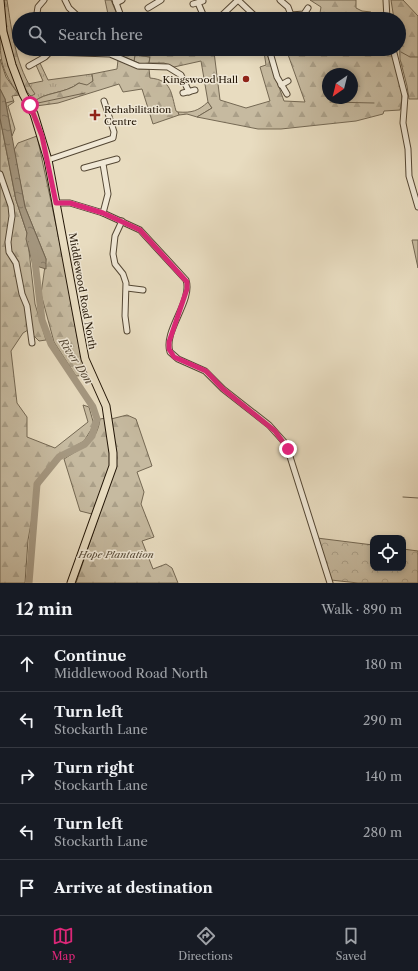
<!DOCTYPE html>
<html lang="en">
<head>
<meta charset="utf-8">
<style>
  :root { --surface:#171b24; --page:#20242c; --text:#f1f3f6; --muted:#9ea1a6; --line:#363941; --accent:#db2777 }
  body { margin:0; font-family:"Libre Caslon Text",serif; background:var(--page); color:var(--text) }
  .controls { position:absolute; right:12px; bottom:12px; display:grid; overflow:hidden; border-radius:8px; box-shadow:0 2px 6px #0003 }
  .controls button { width:36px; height:36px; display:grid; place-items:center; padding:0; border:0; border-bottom:1px solid var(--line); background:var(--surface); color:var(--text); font:20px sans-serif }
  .compass { position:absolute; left:322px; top:68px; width:36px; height:36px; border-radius:50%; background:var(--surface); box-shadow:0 2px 6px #0003; rotate:215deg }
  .stop { position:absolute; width:12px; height:12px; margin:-9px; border:3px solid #db2777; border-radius:50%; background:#fff }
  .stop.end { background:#db2777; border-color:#fff; box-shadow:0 1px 4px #0008 }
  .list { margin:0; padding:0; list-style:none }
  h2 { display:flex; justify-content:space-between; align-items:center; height:52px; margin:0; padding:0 16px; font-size:17px }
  h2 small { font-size:13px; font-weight:400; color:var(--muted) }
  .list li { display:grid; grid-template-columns:26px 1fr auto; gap:12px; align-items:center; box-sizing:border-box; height:56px; padding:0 16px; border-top:1px solid var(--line) }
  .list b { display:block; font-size:15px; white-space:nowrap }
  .list p { margin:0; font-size:13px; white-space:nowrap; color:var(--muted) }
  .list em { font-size:13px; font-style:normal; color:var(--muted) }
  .icon { flex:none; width:22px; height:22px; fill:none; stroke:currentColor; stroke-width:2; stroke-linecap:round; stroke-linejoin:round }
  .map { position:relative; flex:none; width:418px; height:583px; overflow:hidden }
  .search { position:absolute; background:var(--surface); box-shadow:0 2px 6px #0003; left:12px; right:12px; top:12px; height:44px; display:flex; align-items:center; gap:10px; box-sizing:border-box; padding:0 14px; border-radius:22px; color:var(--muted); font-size:15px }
  .sheet { height:332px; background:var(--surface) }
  nav { display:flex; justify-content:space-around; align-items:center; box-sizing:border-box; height:56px; border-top:1px solid var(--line); background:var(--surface); font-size:11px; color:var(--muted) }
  nav a { display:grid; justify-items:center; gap:2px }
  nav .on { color:var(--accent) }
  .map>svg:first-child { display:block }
</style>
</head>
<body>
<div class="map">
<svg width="418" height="583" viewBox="0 0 418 583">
  <defs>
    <pattern id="grass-tufts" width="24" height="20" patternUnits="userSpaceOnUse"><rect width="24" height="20" fill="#c6baa0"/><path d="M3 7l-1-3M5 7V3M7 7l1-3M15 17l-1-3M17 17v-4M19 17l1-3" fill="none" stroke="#aa9f88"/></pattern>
    <pattern id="forest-firs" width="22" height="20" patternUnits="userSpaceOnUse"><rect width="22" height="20" fill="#c6baa0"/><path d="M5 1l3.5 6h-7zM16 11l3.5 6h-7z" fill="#aa9f88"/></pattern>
    <pattern id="park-crowns" width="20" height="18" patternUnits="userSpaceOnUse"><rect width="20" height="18" fill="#c6baa0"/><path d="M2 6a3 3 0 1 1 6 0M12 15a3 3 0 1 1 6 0" fill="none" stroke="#aa9f88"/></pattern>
    <pattern id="water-ripples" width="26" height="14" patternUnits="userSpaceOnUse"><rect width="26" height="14" fill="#a59881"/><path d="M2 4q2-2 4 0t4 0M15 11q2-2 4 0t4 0" fill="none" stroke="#867b68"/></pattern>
  </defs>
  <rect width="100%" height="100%" fill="#e8dcc0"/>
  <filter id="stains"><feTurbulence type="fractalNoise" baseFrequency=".005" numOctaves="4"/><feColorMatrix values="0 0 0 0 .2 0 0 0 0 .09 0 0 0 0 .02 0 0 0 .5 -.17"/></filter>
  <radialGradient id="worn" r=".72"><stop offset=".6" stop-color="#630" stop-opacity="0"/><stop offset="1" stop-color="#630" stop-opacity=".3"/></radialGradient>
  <g fill="url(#grass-tufts)" stroke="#746853">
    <polygon points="105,0 111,0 119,19 109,19"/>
    <path d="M 0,31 L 22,95 L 19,95 C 1,69 0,62 0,31 Z"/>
    <polygon points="135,55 150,57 149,63 141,64 134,61"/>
    <path d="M 40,63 L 48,80 L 92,74 L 93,81 L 87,86 L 79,83 C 65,94 44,92 34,102 L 29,96 L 31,96 L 28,84 L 43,81 L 36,65 Z"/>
    <path d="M 208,102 L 212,108 L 197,117 L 187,114 L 179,115 L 178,112 C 192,113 198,111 208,102 Z"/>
  </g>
  <g fill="url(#forest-firs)" stroke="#746853" fill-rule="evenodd">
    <path d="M 3,0 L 7,0 C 12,33 16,67 35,94 L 31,96 C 26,92 23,84 21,78 C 10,52 5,28 3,0 Z"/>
    <polygon points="310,0 356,0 356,8 362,11 371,12 371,14 385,14 385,19 319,19 321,7"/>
    <polygon points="391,0 403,0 418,16 418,99 409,99 407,86 400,59 399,19 394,19"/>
    <path d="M 113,49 L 210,49 L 214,52 L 220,100 L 246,108 L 270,101 L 260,67 L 266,65 L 264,52 L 266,51 L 284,101 L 305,102 L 286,49 L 390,49 C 396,69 406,90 400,110 L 384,111 L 383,114 L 356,121 L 281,129 L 258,129 L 197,117 L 212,108 L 208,102 L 201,61 L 174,67 L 164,63 L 149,63 L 150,57 L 135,55 L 134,61 L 112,52 ZM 328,74 L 352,74 L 352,98 L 328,98 Z"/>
    <polygon points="0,59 6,77 19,95 12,96 14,102 8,106 15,129 12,136 5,99 0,89"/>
    <path d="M 118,60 L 139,69 L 149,69 L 150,78 C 172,80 171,93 176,111 L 178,112 L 179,115 L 153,124 L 142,89 L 123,92 L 119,84 L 58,103 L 36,106 L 34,102 C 44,92 65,94 79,83 L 87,85 L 93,81 L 92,74 L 117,69 Z"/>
    <polygon points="0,118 16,200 27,233 35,304 46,340 39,341 28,330 23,333 11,351 17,403 27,417 27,437 55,448 88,422 83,405 89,407 94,425 84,441 67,451 44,473 36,496 28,540 25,583 0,583"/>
    <polygon points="37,136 62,253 81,358 88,375 76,376 54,342 41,294 46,259 25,207 14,150 18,143"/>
    <polygon points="412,240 418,240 418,268"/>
    <polygon points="127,415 136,419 152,466 137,472 144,492 141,504 154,537 142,541 153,569 166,564 172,568 178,583 76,583 114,471 117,458 111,419"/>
    <path d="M 106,418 L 110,447 L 110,465 L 92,514 L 80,511 L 64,459 C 82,447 97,443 100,419 Z"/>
  </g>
  <polygon fill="url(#park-crowns)" stroke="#746853" points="317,538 373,545 373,568 403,568 403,549 418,551 418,583 358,583 331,580"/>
  <polygon fill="url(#water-ripples)" stroke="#716450" points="0,89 5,99 25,207 46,259 46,269 33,265 26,239 27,233 16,200 0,118"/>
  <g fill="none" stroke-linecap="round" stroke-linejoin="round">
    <g stroke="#716450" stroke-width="1">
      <polyline points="401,52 410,57 418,57"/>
      <polyline points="330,102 374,103"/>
      <polyline points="6,103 13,101"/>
      <polyline points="38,103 85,93"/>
      <polyline points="403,497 418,498"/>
    </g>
    <polyline stroke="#a59881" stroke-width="7" points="29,583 37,484 59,457 85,444 92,436 97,419 93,407 51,344 42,320 32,237"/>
    <g stroke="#544734" stroke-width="7">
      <g id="minor">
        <polyline points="65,0 69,8 81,19"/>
        <polyline points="115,0 122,19"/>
        <polyline points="238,0 258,19"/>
        <polyline points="280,0 288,7 291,15"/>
        <polyline points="386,0 387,19"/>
        <polyline points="116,3 122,0"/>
        <polyline points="198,3 205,19"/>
        <polyline points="193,4 203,1"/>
        <polyline points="148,8 161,0"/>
        <polyline points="36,19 38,7 44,0"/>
        <polyline points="218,19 238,0"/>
        <polyline points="287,19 291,15 304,14 308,8"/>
        <polyline points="269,49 277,77 287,94"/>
        <polyline points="393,49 405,96 403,123 408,149 409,176 418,207"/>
        <polyline points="50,52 110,54 138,66 168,67 181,75 189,92"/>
        <polyline points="29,66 45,57 50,52 48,49"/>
        <polyline points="281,85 288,81"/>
        <polyline points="183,93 195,90"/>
        <polyline points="48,160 113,138 114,132 104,101"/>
        <polyline points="103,164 108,194 103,213"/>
        <polyline points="84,168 117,159"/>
        <polyline points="0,174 11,206 12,216 8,242 9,252 16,263 22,294 27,306 32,343"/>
        <path d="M 56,203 L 70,203 L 103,213 L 140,230 L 186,280 C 193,301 163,331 170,352 L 178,359 L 205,371 L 223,389 L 269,425 L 286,444 L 330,583"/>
        <polyline points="122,221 115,236 113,254 115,264 123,274 126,283 125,316 127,331"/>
        <polyline points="127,288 143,290"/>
      </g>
    </g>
    <g stroke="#221506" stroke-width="9">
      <polyline id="major" points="0,0 3,32 12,65 23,94 34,114 48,160 85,359 106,406 113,453 113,466 71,583"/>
    </g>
    <use href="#minor" stroke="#f0e8d6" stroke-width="5"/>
    <use href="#major" stroke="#e8dcc0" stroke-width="7"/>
  </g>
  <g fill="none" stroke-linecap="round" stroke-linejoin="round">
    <polyline stroke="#db2777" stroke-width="5" points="30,105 42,136 56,203 70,203 103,213 140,230 187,282 187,289 169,342 169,349 174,357 206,371 223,389 275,431 288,449"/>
  </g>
  <g fill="#8f2418" stroke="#f0e8d6" stroke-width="1.5">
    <circle cx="246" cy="79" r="4"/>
    <path d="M93 109h4v4h4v4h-4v4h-4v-4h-4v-4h4z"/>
  </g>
  <g text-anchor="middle" stroke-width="3" stroke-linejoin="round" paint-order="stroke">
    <g font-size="10" fill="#221506" stroke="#f0e8d6" text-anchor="end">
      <text x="238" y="83">Kingswood Hall</text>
      <text x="104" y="113" text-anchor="start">Rehabilitation<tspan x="104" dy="12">Centre</tspan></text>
    </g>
    <g font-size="10" fill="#221506" stroke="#f0e8d6">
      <text transform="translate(83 291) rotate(80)" y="4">Middlewood Road North</text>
    </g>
    <g font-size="10" font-style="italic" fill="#5b4f3c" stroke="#f0e8d6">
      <text x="116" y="558">Hope Plantation</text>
    </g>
    <g font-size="11" font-style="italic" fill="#564937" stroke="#f0e8d6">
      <text transform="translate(76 361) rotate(57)" y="4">River Don</text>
    </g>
  </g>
  <rect width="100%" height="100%" filter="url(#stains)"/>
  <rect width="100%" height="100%" fill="url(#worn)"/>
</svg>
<div class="controls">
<button><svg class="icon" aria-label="locate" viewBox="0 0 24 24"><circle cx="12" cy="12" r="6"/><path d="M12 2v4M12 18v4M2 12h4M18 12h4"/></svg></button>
</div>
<svg class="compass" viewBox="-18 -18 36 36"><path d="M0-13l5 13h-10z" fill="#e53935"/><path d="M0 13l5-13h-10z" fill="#9ea1a6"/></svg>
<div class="stop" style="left:30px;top:105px"></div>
<div class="stop end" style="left:288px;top:449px"></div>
<div class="search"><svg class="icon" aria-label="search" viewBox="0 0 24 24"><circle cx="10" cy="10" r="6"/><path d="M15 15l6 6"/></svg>Search here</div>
</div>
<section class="sheet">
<h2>12 min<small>Walk · 890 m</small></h2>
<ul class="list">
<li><svg class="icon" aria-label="ahead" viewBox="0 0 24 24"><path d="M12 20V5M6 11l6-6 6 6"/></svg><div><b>Continue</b><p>Middlewood Road North</p></div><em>180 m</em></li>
<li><svg class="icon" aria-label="left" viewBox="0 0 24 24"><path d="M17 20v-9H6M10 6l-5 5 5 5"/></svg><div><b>Turn left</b><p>Stockarth Lane</p></div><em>290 m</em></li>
<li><svg class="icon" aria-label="right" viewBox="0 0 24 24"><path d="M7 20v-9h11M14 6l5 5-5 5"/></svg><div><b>Turn right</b><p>Stockarth Lane</p></div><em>140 m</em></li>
<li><svg class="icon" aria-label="left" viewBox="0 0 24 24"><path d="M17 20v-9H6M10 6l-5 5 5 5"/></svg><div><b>Turn left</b><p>Stockarth Lane</p></div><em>280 m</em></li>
<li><svg class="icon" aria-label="arrive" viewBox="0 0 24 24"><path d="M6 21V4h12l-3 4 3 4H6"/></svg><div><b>Arrive at destination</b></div></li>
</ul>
</section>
<nav>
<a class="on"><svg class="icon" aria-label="map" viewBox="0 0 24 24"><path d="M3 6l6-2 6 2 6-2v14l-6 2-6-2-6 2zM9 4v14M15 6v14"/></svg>Map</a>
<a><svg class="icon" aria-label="directions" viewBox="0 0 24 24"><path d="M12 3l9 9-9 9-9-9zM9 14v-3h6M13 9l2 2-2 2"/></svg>Directions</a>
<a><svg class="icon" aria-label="saved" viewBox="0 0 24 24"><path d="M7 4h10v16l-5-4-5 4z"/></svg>Saved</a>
</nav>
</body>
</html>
